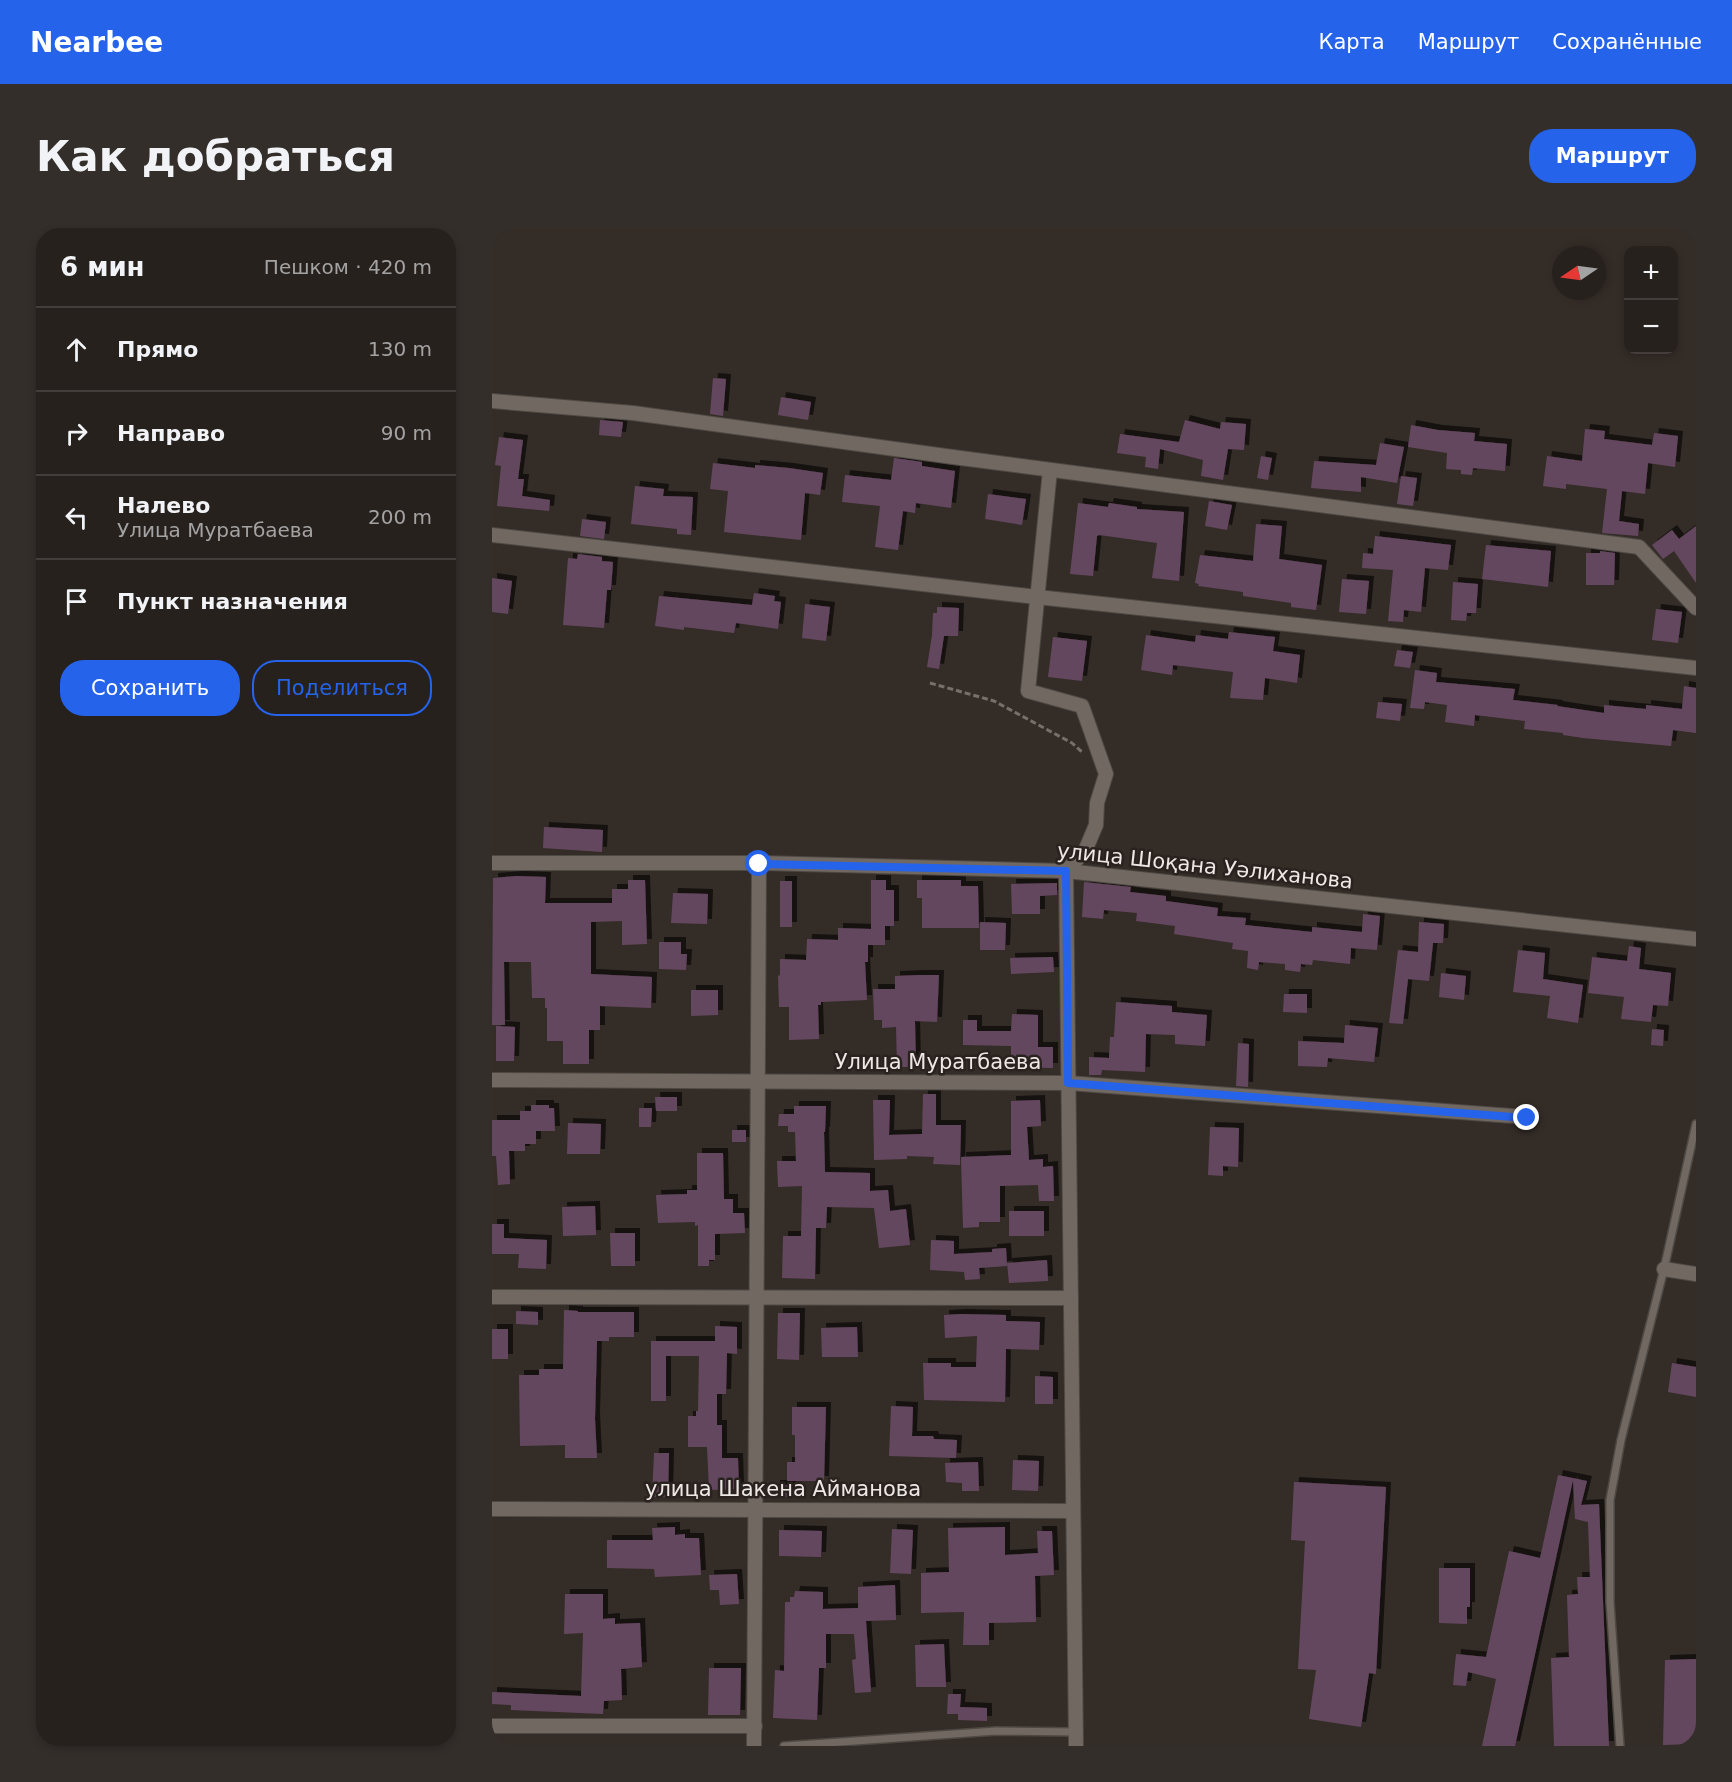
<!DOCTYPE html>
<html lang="ru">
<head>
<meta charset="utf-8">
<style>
  :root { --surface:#27211d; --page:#332e2a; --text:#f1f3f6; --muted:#a4a3a4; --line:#433e3b; --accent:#2563eb }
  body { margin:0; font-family:"DejaVu Sans",sans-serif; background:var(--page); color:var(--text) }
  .controls { position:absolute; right:18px; top:18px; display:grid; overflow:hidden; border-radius:12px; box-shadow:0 3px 9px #0003 }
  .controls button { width:54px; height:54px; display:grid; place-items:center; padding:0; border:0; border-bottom:2px solid var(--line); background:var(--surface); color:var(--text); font:30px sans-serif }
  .compass { position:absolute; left:1060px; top:18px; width:54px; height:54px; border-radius:50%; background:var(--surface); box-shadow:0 3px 9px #0003; rotate:257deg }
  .stop { position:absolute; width:18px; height:18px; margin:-14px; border:4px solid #2563eb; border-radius:50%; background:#fff }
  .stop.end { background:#2563eb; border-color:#fff; box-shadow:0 2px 6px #0008 }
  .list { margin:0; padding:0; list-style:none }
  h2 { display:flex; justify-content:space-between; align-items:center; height:78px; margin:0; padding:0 24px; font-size:26px }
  h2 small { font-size:20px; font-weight:400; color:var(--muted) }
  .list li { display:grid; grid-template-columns:39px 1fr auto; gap:18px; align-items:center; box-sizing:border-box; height:84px; padding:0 24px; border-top:2px solid var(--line) }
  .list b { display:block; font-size:22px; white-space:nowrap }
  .list p { margin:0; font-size:20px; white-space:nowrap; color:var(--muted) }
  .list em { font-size:20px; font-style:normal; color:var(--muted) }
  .actions { display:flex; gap:12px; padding:18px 24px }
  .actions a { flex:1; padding:14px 0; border:2px solid var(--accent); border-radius:24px; text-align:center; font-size:21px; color:var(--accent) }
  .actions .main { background:var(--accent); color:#fff }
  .icon { flex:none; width:33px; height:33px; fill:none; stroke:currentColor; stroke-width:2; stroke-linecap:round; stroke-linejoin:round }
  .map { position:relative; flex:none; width:1204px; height:1518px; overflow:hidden; border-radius:24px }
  header { display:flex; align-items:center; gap:36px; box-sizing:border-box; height:84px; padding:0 30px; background:var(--accent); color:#fff }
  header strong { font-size:28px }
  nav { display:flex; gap:33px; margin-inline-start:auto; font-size:21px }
  .intro { display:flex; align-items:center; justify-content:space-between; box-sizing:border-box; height:144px; padding:0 36px }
  h1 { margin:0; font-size:42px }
  .button { padding:15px 27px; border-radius:24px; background:var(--accent); color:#fff; font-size:21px; font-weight:700 }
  main { display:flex; gap:36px; padding:0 36px }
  aside { flex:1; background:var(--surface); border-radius:24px; box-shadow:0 3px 9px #0003 }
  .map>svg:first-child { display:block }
</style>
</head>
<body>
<header>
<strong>Nearbee</strong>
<nav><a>Карта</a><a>Маршрут</a><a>Сохранённые</a></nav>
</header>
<div class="intro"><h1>Как добраться</h1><a class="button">Маршрут</a></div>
<main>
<aside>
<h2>6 мин<small>Пешком · 420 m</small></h2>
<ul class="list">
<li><svg class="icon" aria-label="ahead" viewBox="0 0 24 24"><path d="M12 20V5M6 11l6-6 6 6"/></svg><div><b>Прямо</b></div><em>130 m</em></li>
<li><svg class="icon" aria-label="right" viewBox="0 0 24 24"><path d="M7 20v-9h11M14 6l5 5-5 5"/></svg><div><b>Направо</b></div><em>90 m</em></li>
<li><svg class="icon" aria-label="left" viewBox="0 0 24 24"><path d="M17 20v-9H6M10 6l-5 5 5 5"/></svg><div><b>Налево</b><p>Улица Муратбаева</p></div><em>200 m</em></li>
<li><svg class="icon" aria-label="arrive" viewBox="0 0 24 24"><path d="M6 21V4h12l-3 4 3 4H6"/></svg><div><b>Пункт назначения</b></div></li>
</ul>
<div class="actions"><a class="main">Сохранить</a><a>Поделиться</a></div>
</aside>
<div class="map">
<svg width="1204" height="1518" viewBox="0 0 1204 1518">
  <defs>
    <filter id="shadow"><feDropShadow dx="5" dy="-5" stdDeviation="0" flood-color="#0009"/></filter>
  </defs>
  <rect width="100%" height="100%" fill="#342c27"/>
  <g fill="#64475f" filter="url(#shadow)">
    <polygon points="221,150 234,151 231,188 218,186"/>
    <polygon points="289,169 319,174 316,192 286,187"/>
    <polygon points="108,192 131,194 129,209 107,207"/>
    <polygon points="693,192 728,201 729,194 754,196 752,222 736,221 731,252 709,248 711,232 668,221 666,241 653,239 654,229 625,225 628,206 687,214"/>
    <polygon points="919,197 946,202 983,205 982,213 1015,216 1013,243 981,240 980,247 969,246 969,242 954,241 955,225 916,219"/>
    <polygon points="1093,201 1113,203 1112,211 1160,217 1162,205 1186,208 1183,239 1156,235 1153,266 1130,263 1127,293 1147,296 1146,308 1110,305 1115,261 1074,256 1074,261 1051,258 1055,228 1090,233"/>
    <polygon points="7,209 31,212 26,251 32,251 30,268 58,272 57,283 5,278 9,238 3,237"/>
    <polygon points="888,215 912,219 905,255 869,249 869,264 819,260 822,233 884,237"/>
    <polygon points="769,228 780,230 776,252 765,250"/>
    <polygon points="402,230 430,234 430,238 463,243 459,280 424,275 423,285 411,283 406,322 383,319 388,278 350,274 353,247 399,252"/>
    <polygon points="221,235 263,240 263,237 297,240 331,245 328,267 313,265 309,312 232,304 236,263 218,261"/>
    <polygon points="909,248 925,250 921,278 905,276"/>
    <polygon points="143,258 172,261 171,268 201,269 199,307 185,306 185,301 139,296"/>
    <polygon points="496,266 534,271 530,297 493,291"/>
    <polygon points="717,273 740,277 735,302 713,298"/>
    <polygon points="586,275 616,279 617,275 645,279 645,281 692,284 687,353 660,350 665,315 607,307 605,308 601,348 578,346"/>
    <polygon points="90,291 114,294 112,311 88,308"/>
    <polygon points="764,296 790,298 787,331 830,337 824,382 799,379 799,375 751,368 751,364 706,358 707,356 703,355 708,327 761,333"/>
    <polygon points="1204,298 1204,355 1182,323 1171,331 1160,317 1180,302 1187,311"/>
    <polygon points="883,308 959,317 956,342 933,340 929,384 912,382 911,394 896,393 901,342 870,340 871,325 881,326"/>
    <polygon points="994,317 1059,323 1056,359 990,351"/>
    <polygon points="1108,323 1123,325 1122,357 1094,357 1094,325 1108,325"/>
    <polygon points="86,326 110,329 110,333 121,334 119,362 115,362 112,400 71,397 76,330 85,331"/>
    <polygon points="0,350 20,353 16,386 0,384"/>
    <polygon points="850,351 877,353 874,386 847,384"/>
    <polygon points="961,354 986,356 984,385 975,385 974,393 959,392"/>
    <polygon points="262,365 283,368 282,373 289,374 286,401 244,395 242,405 192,399 192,402 163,398 167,368 260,377"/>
    <polygon points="313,376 338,379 334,413 310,410"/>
    <polygon points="445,379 467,380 466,408 452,408 447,441 435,439 440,407 441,385 445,385"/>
    <polygon points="1164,381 1190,384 1186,415 1160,412"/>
    <polygon points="737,404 783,409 781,423 808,427 805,455 773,450 771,472 738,470 741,444 681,437 680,447 649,442 654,407 703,414 704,407 736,411"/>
    <polygon points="561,409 595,413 590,453 556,449"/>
    <polygon points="905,422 921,424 918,440 902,438"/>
    <polygon points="923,442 945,445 944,454 1023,461 1021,472 1066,477 1065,478 1112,485 1112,477 1154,481 1154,477 1190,481 1192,458 1204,460 1204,505 1181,502 1179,518 1091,510 1071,507 1071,505 1032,501 1033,493 983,487 982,498 953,494 955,477 933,474 932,481 918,480"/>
    <polygon points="886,474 910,476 908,493 884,490"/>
    <polygon points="52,599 111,602 110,624 51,620"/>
    <polygon points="25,648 54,649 53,675 120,675 120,661 136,661 136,652 153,652 155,716 130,717 130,693 99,694 99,746 160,749 159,780 108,778 108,802 97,802 97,836 71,836 71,813 55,813 55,780 53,780 53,770 40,770 39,734 12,734 13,797 0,797 1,650"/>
    <polygon points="379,652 394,652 394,662 402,662 402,698 393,698 393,717 376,717 376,734 373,734 375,772 329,774 329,777 326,777 327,811 297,812 297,779 287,779 286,748 288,747 288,731 314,732 315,711 346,712 346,700 379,701"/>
    <polygon points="425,652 469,652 469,658 486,658 487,700 430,700 430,670 425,670"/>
    <rect x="288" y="653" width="12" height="46"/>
    <polygon points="592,654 639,659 638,664 674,668 674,673 726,680 725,688 754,690 753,697 820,704 820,699 870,704 871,686 888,688 885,722 859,720 858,736 821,732 820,737 809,736 808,744 793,742 793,736 767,734 766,742 755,740 756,723 740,721 741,715 682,706 683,698 644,693 645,685 612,682 611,691 590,689"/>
    <polygon points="565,655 565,667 548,668 548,686 520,686 519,656"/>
    <polygon points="181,665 216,666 215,696 179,695"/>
    <polygon points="488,694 514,695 513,722 488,722"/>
    <polygon points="927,694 952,696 951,715 941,715 937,753 916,751 911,796 897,795 906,722 926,724"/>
    <polygon points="167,714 189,714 189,726 195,726 194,742 167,741"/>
    <polygon points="1137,718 1149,720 1147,741 1179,745 1176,778 1161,777 1159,794 1129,791 1132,769 1096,765 1100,729 1135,733"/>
    <polygon points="1026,722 1053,725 1051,751 1091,757 1086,795 1055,790 1058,768 1021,764"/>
    <polygon points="561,729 562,744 519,746 518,730"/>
    <polygon points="949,745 974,748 972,772 947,769"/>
    <polygon points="427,747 447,747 445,794 423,793 424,839 405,839 404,799 390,800 390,792 382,792 381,761 403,761 403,748"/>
    <polygon points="199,762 226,762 226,787 199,788"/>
    <polygon points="792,766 815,766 815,785 791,784"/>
    <polygon points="624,774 680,778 680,784 715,787 713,818 683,816 683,807 654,806 653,844 610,842 609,847 597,847 597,829 617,830 618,809 622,809"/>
    <polygon points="520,786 546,787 546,819 561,819 561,840 519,839 519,818 471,817 471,792 485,792 485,803 519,803"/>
    <polygon points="853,797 886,800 882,834 836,830 835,839 806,838 806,813 852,815"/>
    <polygon points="4,798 23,799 22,833 4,833"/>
    <polygon points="1160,801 1172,802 1171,818 1159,817"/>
    <polygon points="746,815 757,816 756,859 744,858"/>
    <polygon points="431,866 444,866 444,897 469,897 468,937 441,936 442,929 415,928 415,931 382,932 381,872 398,872 397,907 430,906"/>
    <polygon points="163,869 185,869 185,883 164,883"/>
    <polygon points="548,872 549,898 535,899 537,932 551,931 551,939 561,938 562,973 547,973 546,957 508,958 508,994 487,994 487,999 471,1000 469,929 519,927 519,873"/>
    <polygon points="39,877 57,877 57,880 62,880 63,903 44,903 44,916 33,916 33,923 17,923 18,956 6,957 4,928 0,928 0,892 28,892 28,883 39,883"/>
    <polygon points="302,878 334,878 333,904 332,904 333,944 378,945 378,963 396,962 398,983 414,981 418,1017 387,1020 382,980 335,979 334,1000 324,1000 323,1051 290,1050 291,1008 309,1008 310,958 286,959 285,933 304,933 303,904 296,904 296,898 286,898 287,886 302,886"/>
    <polygon points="147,880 160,880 159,899 147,899"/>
    <polygon points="76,895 109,896 108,926 75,926"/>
    <polygon points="718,899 747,900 746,939 731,938 731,948 716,947"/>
    <rect x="240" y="902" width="14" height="12"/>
    <polygon points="205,925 231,925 232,971 241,971 241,985 252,985 253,1005 223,1006 223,1032 217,1032 217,1038 206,1038 206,997 203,998 203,994 166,995 164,967 195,966 195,962 205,962"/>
    <polygon points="103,978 104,1007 71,1008 70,979"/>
    <rect x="517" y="983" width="35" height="25"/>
    <polygon points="0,996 12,996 12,1010 55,1012 54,1041 26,1040 27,1026 0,1026"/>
    <polygon points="118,1005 143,1005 143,1038 119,1038"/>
    <polygon points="439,1012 462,1013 462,1026 500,1024 500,1021 514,1020 515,1038 487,1040 488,1051 473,1052 472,1044 438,1042"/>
    <polygon points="555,1032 556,1053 517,1055 515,1035"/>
    <polygon points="72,1082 86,1083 86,1084 142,1084 142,1109 117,1109 117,1113 105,1113 103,1191 105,1230 73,1230 73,1217 28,1218 27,1147 47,1147 47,1141 71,1141"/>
    <polygon points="24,1083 46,1084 46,1097 24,1096"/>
    <polygon points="286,1085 308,1085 307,1132 285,1131"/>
    <polygon points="469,1086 514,1087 514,1093 548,1094 547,1122 514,1121 513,1174 432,1172 431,1135 459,1135 459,1139 484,1139 485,1108 453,1110 452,1087"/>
    <polygon points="223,1098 245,1099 245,1126 235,1125 234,1166 225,1166 225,1197 230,1197 230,1230 246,1230 247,1261 217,1262 215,1219 196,1219 196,1188 204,1188 204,1183 206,1183 207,1128 174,1128 174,1173 159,1173 159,1113 223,1113"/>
    <polygon points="365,1099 366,1129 330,1129 329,1100"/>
    <rect x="0" y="1101" width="16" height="30"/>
    <polygon points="1180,1135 1204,1139 1204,1169 1176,1164"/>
    <polygon points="543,1148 561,1149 561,1176 543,1176"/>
    <polygon points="399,1178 421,1179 420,1208 441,1208 442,1211 465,1212 464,1230 397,1228"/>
    <polygon points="300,1179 334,1179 332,1253 295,1253 295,1234 303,1234 303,1207 300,1207"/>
    <polygon points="162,1225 177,1225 176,1269 160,1269"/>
    <polygon points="521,1232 547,1233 546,1263 520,1262"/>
    <polygon points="486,1234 487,1263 470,1263 470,1255 454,1254 453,1235"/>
    <polygon points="1066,1247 1095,1253 1089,1277 1107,1276 1117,1518 1062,1518 1059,1430 1077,1429 1075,1367 1086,1366 1085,1349 1098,1349 1096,1294 1083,1291 1081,1252 1023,1518 990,1518 1004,1451 976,1444 974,1458 961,1457 964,1426 994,1429 1017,1323 1048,1330"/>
    <polygon points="802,1254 894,1259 884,1446 877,1445 869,1499 817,1491 824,1442 806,1441 813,1313 799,1312"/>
    <rect x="283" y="1257" width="16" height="12"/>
    <polygon points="183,1299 183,1307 193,1306 193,1310 207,1310 209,1347 163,1349 162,1341 115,1340 115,1312 161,1312 160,1300"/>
    <polygon points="513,1299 513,1327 546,1325 545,1303 560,1303 562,1347 543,1348 544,1394 497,1395 497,1417 471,1417 472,1384 429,1385 429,1345 457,1344 456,1300"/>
    <polygon points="400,1301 421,1302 419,1346 398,1345"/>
    <polygon points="287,1302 330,1303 329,1329 287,1328"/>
    <polygon points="947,1340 978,1340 978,1379 975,1379 975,1396 947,1395"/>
    <polygon points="245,1346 247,1376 228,1377 227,1362 218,1362 217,1347"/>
    <polygon points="403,1357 404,1392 374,1393 379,1464 363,1465 360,1432 364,1431 362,1406 334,1406 334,1440 327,1440 325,1492 281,1490 283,1442 292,1443 293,1374 298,1374 298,1369 302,1369 303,1363 331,1364 331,1381 366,1380 366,1359"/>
    <polygon points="73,1366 111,1366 111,1391 123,1390 123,1396 148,1395 150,1439 129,1441 130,1472 112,1473 111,1486 19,1482 19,1477 0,1476 0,1464 89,1468 91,1405 72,1406"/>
    <polygon points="452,1416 454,1459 424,1459 423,1417"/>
    <polygon points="1204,1431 1204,1516 1171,1517 1173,1432"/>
    <polygon points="217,1440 249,1440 248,1487 216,1487"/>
    <polygon points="456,1466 469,1466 468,1479 495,1480 495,1493 466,1492 466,1486 455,1486"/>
  </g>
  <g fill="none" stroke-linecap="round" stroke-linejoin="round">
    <g stroke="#4e4843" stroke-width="10">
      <g id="lane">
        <polyline points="292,1518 504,1503 584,1504"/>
        <polyline points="1128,1518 1118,1374 1118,1272 1129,1212 1172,1041 1204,896"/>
      </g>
    </g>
    <g stroke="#4e4843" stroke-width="16">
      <g id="street">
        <polyline points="0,173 141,185 461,229 1147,319 1204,380"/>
        <polyline points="558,242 536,463 590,478 614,546 605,575 604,597 593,623 574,643 584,1518"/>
        <polyline points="0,307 545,369 1204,440"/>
        <polyline points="0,635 267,635 574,643 1204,711"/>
        <polyline points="0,852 576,855 1035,889"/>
        <polyline points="1172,1041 1204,1046"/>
        <polyline points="0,1069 579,1070"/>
        <polyline points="0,1281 581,1283"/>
        <polyline points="0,1498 263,1498"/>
        <polyline points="262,1518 267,635"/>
      </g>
    </g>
    <polyline stroke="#76706b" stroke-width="3" stroke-dasharray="6 3" stroke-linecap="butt" points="438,455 502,473 580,515 590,524"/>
    <use href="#lane" stroke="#716862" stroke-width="7"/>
    <use href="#street" stroke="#716862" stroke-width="14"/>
  </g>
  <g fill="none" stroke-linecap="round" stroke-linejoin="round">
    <polyline stroke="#2563eb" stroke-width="8" points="267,636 574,643 576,855 1035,890"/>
  </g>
  <g text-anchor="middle" stroke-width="5" stroke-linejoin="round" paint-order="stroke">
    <g font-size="21" fill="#ede8e5" stroke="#2a221e">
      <text transform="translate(713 638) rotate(6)" y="7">улица Шоқана Уәлиханова</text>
      <text x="446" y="841">Улица Муратбаева</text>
      <text x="291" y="1268">улица Шакена Айманова</text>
    </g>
  </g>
</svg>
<div class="controls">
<button>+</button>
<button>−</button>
</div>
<svg class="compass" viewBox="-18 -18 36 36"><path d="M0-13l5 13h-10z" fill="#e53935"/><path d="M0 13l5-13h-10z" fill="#a4a3a4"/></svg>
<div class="stop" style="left:267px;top:636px"></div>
<div class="stop end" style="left:1035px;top:890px"></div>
</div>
</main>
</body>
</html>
